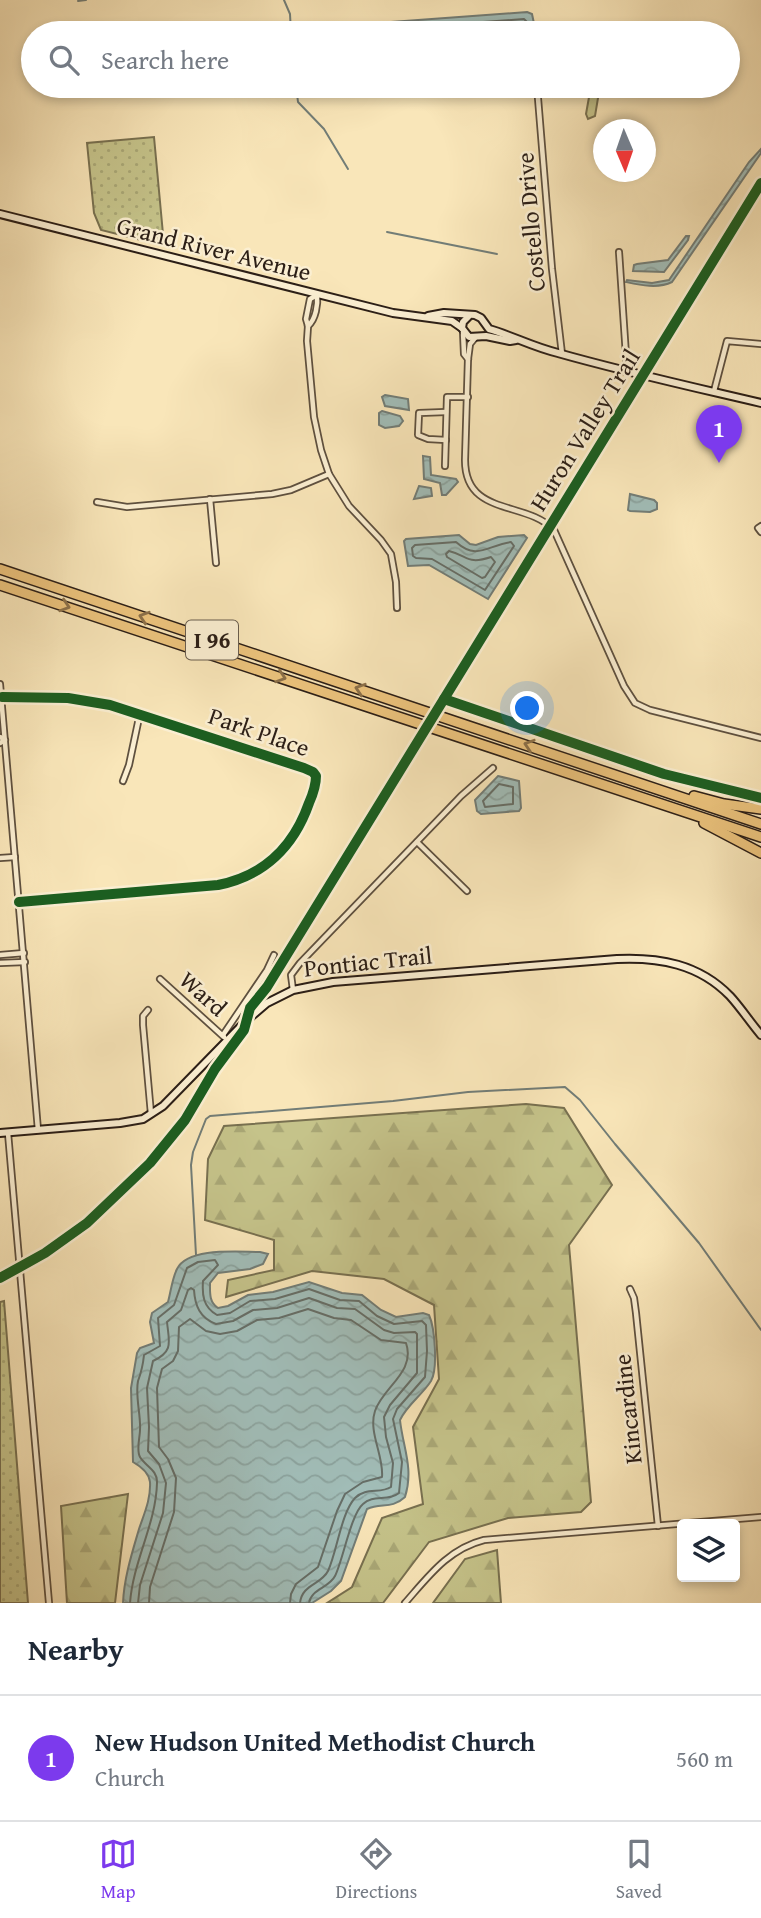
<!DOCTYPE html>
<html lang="en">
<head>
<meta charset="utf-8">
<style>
  :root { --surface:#fff; --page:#f2f2f3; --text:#1f2937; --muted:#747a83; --line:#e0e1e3; --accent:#7c3aed }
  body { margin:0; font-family:"Gentium Book Plus",serif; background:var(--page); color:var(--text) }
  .controls { position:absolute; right:21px; bottom:21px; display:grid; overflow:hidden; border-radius:7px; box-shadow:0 4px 10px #0003 }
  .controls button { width:63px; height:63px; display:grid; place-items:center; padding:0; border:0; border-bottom:2px solid var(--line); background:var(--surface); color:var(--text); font:35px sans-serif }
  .compass { position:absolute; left:593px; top:119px; width:63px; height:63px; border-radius:50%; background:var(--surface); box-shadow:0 4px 10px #0003; rotate:178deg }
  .you { position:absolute; left:528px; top:709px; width:24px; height:24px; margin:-18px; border:5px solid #fff; border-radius:50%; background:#1a73e8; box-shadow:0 0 0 10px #1a73e833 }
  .badge { display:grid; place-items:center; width:46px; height:46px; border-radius:50%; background:var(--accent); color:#fff; font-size:23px; font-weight:700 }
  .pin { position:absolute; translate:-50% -58px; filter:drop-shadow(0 2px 4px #0008) }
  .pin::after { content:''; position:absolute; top:37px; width:24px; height:21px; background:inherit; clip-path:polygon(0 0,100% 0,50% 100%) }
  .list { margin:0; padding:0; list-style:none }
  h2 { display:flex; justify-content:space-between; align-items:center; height:91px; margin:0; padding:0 28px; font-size:30px }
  h2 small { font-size:23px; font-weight:400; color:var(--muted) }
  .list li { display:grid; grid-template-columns:46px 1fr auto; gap:21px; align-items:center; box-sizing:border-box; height:126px; padding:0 28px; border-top:2px solid var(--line) }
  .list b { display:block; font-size:26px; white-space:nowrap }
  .list p { margin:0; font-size:23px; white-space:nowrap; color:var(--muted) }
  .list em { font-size:23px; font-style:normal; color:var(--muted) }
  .icon { flex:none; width:38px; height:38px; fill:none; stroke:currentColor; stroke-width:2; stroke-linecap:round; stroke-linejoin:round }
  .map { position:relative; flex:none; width:761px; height:1603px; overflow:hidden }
  .search { position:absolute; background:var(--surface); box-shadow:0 4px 10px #0003; left:21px; right:21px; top:21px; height:77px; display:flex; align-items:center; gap:18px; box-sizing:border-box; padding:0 24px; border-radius:38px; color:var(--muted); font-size:26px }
  .sheet { height:217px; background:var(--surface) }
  nav { display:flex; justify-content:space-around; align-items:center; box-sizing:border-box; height:98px; border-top:2px solid var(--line); background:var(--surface); font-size:19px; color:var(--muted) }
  nav a { display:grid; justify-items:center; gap:4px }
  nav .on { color:var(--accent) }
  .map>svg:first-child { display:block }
</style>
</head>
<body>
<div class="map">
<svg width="761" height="1603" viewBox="0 0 761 1603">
  <defs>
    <pattern id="grass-dots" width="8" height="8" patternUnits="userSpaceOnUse" patternTransform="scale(1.75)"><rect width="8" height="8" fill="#c5c38a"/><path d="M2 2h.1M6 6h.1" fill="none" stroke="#a9a776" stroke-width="1.8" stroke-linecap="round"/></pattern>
    <pattern id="forest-firs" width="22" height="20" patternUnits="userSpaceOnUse" patternTransform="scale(1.75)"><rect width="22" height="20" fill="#c5c38a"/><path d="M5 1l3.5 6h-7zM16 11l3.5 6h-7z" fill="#a9a776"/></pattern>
    <pattern id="wetland-marsh" width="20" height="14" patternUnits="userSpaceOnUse" patternTransform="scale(1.75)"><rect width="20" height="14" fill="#c5c38a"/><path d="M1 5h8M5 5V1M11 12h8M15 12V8" fill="none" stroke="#a9a776"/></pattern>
    <pattern id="water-waves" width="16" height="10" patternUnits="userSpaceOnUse" patternTransform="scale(1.75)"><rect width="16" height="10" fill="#a1bdb8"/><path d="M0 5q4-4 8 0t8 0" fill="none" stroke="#8ba29d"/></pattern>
  </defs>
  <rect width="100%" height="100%" fill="#f9e6b9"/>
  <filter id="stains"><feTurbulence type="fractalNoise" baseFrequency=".00286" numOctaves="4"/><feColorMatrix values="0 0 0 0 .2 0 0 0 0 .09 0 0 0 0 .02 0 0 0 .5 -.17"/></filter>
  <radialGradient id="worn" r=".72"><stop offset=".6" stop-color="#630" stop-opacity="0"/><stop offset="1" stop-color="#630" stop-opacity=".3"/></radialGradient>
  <g fill="url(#grass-dots)" stroke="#787050" stroke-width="2">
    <polygon points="154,137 163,234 158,236 155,243 153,243 101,230 94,213 87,143"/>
    <polygon points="4,1301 28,1603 0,1603 0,1302"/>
  </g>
  <g fill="url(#forest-firs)" stroke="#787050" stroke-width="2">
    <polygon points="526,1104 564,1108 612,1185 569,1245 591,1502 581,1512 508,1518 429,1542 383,1603 327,1603 352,1587 382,1518 423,1504 413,1427 439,1379 434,1305 384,1279 312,1271 226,1297 228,1280 274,1270 274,1240 205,1220 208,1159 224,1126"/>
    <polygon points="128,1494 115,1603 67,1603 61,1506"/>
    <polygon points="497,1550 501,1603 433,1603 465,1559"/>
  </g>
  <polygon fill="url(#wetland-marsh)" stroke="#787050" stroke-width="2" points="591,86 600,86 595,116 588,119 586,114"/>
  <g fill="url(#water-waves)" stroke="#727d77" stroke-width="2">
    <polygon points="527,12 532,14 536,33 317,33 323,27"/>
    <path d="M 761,149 L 761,153 L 672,282 C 658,289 640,285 626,282 L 627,280 L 652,283 L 669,280 L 749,162 Z"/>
    <polygon points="686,236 689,236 688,240 664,272 633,271 634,265 637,264 668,260"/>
    <polygon points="385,395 408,399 409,410 385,406 382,397"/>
    <polygon points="382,411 400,416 403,421 399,426 385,428 379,425 379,413"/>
    <polygon points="423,456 430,457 431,475 456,479 458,482 446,495 442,495 440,483 424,479"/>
    <polygon points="419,486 431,488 432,496 414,499"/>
    <polygon points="630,494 654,500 657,503 657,509 650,512 630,511 628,510"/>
    <polygon points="459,535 470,544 476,545 498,537 524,535 527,538 488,599 429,565 408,566 404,541 406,539"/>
    <polygon points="498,776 519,781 521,808 519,811 481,814 477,811 475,800"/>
    <path d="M 260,1252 L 268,1254 L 263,1264 L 250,1269 L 218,1273 L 210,1283 C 210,1293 209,1302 218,1308 L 228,1306 L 248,1295 L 273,1292 L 309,1282 L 342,1293 L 362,1295 L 381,1310 L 396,1317 L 423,1313 L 429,1315 C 435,1328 438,1369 431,1381 C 422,1395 407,1405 400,1420 C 403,1448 414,1468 405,1497 C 391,1510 381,1502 367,1509 L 341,1581 L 331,1591 L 312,1603 L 123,1603 C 124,1578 132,1553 139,1529 C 144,1514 151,1499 150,1482 C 149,1473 140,1466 133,1462 L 131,1388 L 137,1353 L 140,1348 L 154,1343 L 150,1322 L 152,1313 L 168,1302 C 171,1291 172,1279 177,1269 C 188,1247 238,1252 260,1252 Z"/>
  </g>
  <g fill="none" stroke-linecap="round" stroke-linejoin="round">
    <g stroke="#666e67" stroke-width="2">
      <polyline points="334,33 524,19 527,22 528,33"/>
      <polyline points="452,33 516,29 520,33"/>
      <path d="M 456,542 C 477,561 488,545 511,542 L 514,546 L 485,590 L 432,559 L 416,558 L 413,556 L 412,548 L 415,545 Z"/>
      <path d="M 449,551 C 469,556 467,565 491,557 L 495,562 L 485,577 L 482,578 L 447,557 L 446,554 Z"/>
      <polygon points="499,784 513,787 513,804 485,807 483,801"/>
      <path d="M 130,1603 C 133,1561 156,1524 157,1483 C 158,1470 145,1466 140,1457 C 136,1450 140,1437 140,1430 C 141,1415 135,1396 138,1381 C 141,1373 143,1365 144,1355 L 160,1346 L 158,1318 L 174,1305 L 187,1268 L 198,1262 L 215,1260 L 218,1265 L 203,1281 C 202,1295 203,1307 217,1315 L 230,1313 L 250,1301 L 275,1299 L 309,1289 L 340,1300 L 359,1301 L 377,1316 L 394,1324 L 422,1321 L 426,1325 L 427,1351 L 425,1377 L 397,1409 L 393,1419 L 402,1462 L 399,1493 C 388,1502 373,1494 363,1504 C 351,1514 343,1560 335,1576 C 329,1588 311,1589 309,1603"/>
      <path d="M 138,1603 L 140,1585 L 163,1513 L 166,1483 L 159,1464 L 148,1451 L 149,1427 L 147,1388 L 153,1361 C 174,1351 169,1342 167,1322 L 181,1310 L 188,1290 L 191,1288 L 194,1290 C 195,1306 200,1318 216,1324 L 233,1321 L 253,1310 L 277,1308 L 309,1298 L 337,1308 L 355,1309 L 384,1330 L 394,1333 L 415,1332 L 417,1334 L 417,1373 L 390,1405 L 384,1417 L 386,1437 L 393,1463 L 391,1487 C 380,1494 366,1487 355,1498 C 341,1513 337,1552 328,1571 C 321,1585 302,1584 300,1603"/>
      <path d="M 149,1603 L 150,1587 L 174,1512 L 176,1478 L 168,1459 L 159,1447 L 157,1388 L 162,1369 L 173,1361 L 178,1351 L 179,1327 L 190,1319 L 206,1331 L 220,1334 L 237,1331 L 257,1320 L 279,1318 L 308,1309 L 334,1318 L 351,1320 L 381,1340 L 406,1343 C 416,1372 383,1387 375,1411 C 368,1432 384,1456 382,1477 L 363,1482 L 345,1494 L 337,1511 L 318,1567 L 296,1584 L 291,1594 L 290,1603"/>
    </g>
    <g stroke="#727d77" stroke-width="2">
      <polyline points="284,0 290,14 291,33"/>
      <polyline points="78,1 86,0"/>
      <polyline points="296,86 298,102 324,129 348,169"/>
      <polyline points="387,232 497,254"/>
      <polyline points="196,1255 191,1165 193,1152 206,1119 210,1116 393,1101 468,1092 565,1087 580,1100 615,1144 699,1243 761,1330"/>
    </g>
    <g stroke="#5e503f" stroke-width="8">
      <g id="minor">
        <polyline points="537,86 552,269 562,354"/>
        <polyline points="619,252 627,370"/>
        <polyline points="317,295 310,299 306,319 308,326 307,341 314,417 321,450 329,474 349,506 381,540 391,554 396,582 397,608"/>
        <path d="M 308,326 C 316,319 318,304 317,295"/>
        <polyline points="463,332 464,354 468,359"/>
        <path d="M 475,338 L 470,344 L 468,359 L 465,460 C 465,517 526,500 554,530 L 624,686 L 635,703 L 650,710 L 761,738"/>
        <polyline points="714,391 727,341 761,344"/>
        <polyline points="446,440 428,439 418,435 419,413 446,412"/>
        <polyline points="445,466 447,397 468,397"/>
        <polyline points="210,499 216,563"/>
        <polyline points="97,502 127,507 272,494 291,490 329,474"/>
        <polyline points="761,526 758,528 761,532"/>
        <polyline points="0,684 38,1130"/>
        <path d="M 2,697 L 68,698 L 110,705 L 304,768 L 313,772 L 316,776 C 316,786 313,794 309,803 C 294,846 264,876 218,885 L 19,902"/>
        <polyline points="0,737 5,740 0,743"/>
        <polyline points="123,781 129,765 140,713"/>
        <polyline points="417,842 467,891"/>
        <polyline points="0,858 15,857"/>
        <polyline points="0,955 24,953"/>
        <polyline points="0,963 25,962"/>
        <polyline points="160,979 224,1037"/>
        <polyline points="293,990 291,975 300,963 461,796 493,768"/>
        <polyline points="148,1010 143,1016 143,1025 151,1114"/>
        <polyline points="223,1035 267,970 274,955"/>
        <polyline points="8,1133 49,1603"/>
        <polyline points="630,1289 634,1298 636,1313 658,1526"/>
        <path d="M 405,1603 C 428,1577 448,1549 484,1540 L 761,1517"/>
      </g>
    </g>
    <g stroke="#2b1e16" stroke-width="10">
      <g id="secondary">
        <polyline points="0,214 393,313 452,321 462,328"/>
        <path d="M 428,316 L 444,313 L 475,315 L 481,318 L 489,329 C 513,336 533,347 558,353 C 625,372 693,387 761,403"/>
        <polyline points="468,317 463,322 462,328 469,337 486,336 510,341 516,340"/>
        <path d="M 0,1133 L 120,1123 L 143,1119 L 163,1106 L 247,1020 L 267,1003 L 293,990 L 333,982 L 617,959 C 659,957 699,964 730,996 C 741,1008 750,1022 761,1035"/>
      </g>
    </g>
    <g stroke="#2b1e16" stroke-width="12">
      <g id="motorway">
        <polyline points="0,569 761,824"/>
        <polyline points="0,585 761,837"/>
        <polyline points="694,796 724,804 761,809"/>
        <polyline points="704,823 761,853"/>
      </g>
    </g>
    <use href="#minor" stroke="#fbefd2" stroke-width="4.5"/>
    <use href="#secondary" stroke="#fbefd2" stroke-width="6"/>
    <use href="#motorway" stroke="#ecc37c" stroke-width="9"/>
    <g stroke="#fbefd2" stroke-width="15">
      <g id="cycleway">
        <path d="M 2,697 L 68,698 L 110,705 L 304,768 L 313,772 L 316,776 C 316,786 313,794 309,803 C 294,846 264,876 218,885 L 19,902"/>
        <polyline points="444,699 664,774 761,798"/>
        <polyline points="0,1278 45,1253 87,1223 150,1163 185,1120 215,1069 244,1030 250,1008 267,987 761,183"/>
      </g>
    </g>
    <use href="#cycleway" stroke="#1b5e20" stroke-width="10"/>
  </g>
  <defs><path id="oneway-chevron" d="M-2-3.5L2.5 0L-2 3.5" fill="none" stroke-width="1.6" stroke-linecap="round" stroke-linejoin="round" transform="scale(1.75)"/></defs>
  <g stroke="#8c7049">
    <use href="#oneway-chevron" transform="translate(65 606) rotate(18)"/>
    <use href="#oneway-chevron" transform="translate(144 617) rotate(-162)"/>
    <use href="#oneway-chevron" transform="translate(281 677) rotate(18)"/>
    <use href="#oneway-chevron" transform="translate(360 689) rotate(-162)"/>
    <use href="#oneway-chevron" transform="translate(529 745) rotate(-162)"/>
  </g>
  <g text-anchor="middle" stroke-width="5" stroke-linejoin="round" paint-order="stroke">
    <rect fill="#fbefd2" stroke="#695d4e" stroke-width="2" x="186" y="620.5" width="52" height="39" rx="5"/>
    <g font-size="23" font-weight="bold" fill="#2b1e16">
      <text x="212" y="648">I 96</text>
    </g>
    <g font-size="24" fill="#2b1e16" stroke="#fbefd2">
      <text transform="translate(531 222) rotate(-95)" y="8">Costello Drive</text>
      <text transform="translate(214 249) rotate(14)" y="8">Grand River Avenue</text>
      <text transform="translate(585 430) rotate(-58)" y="8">Huron Valley Trail</text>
      <text transform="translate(259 732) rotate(19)" y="8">Park Place</text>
      <text transform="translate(368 962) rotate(-6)" y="8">Pontiac Trail</text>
      <text transform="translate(203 994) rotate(42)" y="8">Ward</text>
      <text transform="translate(628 1409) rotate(-96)" y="8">Kincardine</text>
    </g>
  </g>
  <rect width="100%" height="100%" filter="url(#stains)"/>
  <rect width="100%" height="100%" fill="url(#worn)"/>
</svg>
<div class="controls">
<button><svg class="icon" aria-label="layers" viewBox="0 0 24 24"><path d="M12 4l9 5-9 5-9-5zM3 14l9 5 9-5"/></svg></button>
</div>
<svg class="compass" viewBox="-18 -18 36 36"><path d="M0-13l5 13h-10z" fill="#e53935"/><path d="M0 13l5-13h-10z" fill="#747a83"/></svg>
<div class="you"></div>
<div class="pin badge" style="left:719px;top:463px">1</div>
<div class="search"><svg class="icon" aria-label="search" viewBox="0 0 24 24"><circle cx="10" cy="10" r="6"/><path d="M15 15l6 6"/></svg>Search here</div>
</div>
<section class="sheet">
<h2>Nearby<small></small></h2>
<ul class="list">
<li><span class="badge">1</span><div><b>New Hudson United Methodist Church</b><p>Church</p></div><em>560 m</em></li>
</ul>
</section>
<nav>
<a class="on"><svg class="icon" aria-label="map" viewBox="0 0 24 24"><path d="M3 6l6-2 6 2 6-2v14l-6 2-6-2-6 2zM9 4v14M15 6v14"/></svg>Map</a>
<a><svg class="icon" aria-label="directions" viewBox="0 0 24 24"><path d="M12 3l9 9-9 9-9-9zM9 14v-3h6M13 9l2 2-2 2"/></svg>Directions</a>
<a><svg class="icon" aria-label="saved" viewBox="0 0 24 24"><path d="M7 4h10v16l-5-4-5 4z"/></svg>Saved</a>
</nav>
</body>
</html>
